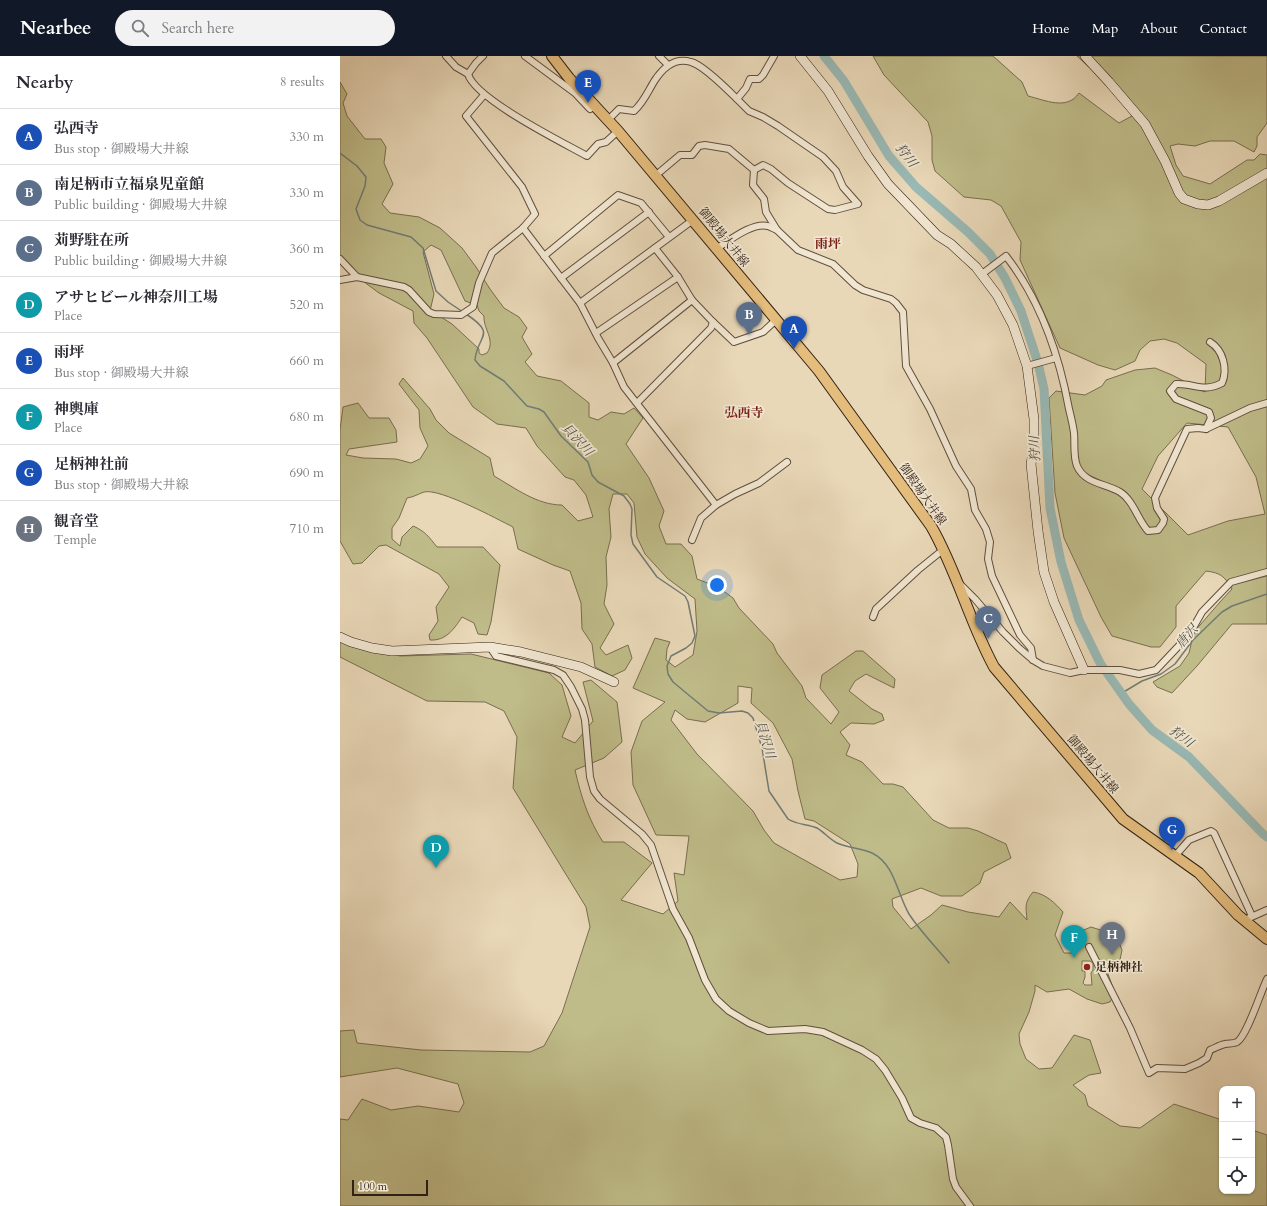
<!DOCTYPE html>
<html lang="en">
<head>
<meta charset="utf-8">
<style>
  :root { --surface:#fff; --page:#f2f2f3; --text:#2b2b33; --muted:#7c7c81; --line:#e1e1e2; --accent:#111827 }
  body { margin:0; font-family:Cardo,"Noto Serif JP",serif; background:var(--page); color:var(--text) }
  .controls { position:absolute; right:12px; bottom:12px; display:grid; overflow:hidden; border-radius:8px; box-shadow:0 1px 3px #0004 }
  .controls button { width:36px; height:36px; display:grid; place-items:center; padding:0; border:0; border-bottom:1px solid var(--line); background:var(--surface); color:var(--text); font:20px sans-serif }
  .scale { position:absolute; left:12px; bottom:10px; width:76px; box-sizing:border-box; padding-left:4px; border:2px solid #322115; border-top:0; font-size:11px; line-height:14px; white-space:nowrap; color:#322115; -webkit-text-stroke:3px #f1e6d1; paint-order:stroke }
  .you { position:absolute; left:377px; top:529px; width:14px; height:14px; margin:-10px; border:3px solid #fff; border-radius:50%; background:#1a73e8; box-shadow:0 0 0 6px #1a73e833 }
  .badge { display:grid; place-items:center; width:26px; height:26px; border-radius:50%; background:var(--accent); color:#fff; font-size:13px; font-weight:700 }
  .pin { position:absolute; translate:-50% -33px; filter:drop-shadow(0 1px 2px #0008) }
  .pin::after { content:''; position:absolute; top:21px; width:14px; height:12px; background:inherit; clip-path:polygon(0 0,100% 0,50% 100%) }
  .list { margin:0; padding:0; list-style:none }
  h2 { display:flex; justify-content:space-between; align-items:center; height:52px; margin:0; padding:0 16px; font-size:17px }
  h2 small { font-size:13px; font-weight:400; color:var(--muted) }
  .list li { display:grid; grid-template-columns:26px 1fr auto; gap:12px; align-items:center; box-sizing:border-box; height:56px; padding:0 16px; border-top:1px solid var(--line) }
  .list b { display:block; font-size:15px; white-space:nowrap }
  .list p { margin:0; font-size:13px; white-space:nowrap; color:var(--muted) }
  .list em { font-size:13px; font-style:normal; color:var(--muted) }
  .icon { flex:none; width:22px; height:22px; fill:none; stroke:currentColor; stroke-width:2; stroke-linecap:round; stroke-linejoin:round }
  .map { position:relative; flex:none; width:927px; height:1150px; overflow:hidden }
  header { display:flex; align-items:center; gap:24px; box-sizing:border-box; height:56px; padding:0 20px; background:var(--accent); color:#fff }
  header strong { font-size:19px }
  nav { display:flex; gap:22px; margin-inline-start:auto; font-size:14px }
  .search { width:280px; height:36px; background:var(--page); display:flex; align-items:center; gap:10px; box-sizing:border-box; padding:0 14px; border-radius:22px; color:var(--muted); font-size:15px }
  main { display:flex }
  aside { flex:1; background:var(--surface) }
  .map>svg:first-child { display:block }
</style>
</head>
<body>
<header>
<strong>Nearbee</strong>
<div class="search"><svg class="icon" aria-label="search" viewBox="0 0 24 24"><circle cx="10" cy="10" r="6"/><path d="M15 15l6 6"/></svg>Search here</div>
<nav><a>Home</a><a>Map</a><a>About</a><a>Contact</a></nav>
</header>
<main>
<aside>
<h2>Nearby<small>8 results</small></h2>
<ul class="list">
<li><span class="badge" style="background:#1a4fb4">A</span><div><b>弘西寺</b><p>Bus stop · 御殿場大井線</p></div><em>330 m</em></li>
<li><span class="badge" style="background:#5c6f8a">B</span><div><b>南足柄市立福泉児童館</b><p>Public building · 御殿場大井線</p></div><em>330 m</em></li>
<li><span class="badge" style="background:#5c6f8a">C</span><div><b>苅野駐在所</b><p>Public building · 御殿場大井線</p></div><em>360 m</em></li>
<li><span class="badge" style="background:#0f9aa8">D</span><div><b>アサヒビール神奈川工場</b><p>Place</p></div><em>520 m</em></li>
<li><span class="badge" style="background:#1a4fb4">E</span><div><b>雨坪</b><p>Bus stop · 御殿場大井線</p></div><em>660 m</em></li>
<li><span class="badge" style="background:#0f9aa8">F</span><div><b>神輿庫</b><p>Place</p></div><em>680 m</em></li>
<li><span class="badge" style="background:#1a4fb4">G</span><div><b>足柄神社前</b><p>Bus stop · 御殿場大井線</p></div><em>690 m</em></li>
<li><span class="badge" style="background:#6b7280">H</span><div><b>観音堂</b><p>Temple</p></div><em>710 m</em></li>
</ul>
</aside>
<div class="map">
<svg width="927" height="1150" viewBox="0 0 927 1150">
  <rect width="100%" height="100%" fill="#e9d8b8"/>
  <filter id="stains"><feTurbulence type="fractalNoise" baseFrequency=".005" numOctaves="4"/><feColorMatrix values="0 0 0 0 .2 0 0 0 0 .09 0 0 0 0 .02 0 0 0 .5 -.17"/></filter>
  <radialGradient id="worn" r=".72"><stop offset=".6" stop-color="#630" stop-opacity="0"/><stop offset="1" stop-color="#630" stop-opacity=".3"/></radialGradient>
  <g fill="#bfbc89" stroke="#786e4f" fill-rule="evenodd">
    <path d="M 533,0 L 653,0 L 682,26 L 688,40 C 705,44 727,55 739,37 L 779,67 L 792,60 L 795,54 L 737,0 L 927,0 L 927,67 L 917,81 L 917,90 L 914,96 L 894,85 L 870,85 L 855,90 L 838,88 L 830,90 L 836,109 L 843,120 L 870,128 L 907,104 L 914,104 L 920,98 L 927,99 L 927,568 L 892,568 L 857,610 L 832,637 L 817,631 L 813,626 L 840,610 L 849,597 L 854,576 L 880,546 L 892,533 C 884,520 881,517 866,515 L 836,550 L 836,571 L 820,591 L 811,591 L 772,580 L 761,561 L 724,482 L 715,437 L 709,342 L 716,335 L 745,339 L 762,330 L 766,324 L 795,314 L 815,312 L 832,319 L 865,336 L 866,308 L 837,287 L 824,283 L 810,285 L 800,294 L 795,305 L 775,314 L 758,309 L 720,292 L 680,204 L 681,186 L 661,150 L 651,144 L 624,141 L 595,115 L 592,104 L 592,80 L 588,66 L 544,19 ZM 847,367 L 888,371 L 916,421 L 925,458 L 888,465 L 848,479 L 802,433 L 818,400 Z"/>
    <path d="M 0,26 L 7,38 L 3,47 L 7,60 L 25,83 L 41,83 L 46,91 L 44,107 L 53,128 L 42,148 L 50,157 L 79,161 L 100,172 L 122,192 L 136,211 L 150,233 L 164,252 L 179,261 L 187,272 L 182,281 L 192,298 L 185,306 L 197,320 L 221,325 L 249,347 L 249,361 L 258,364 L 271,356 L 284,358 L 294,352 L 303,362 L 286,388 L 309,422 L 324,455 L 319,470 L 326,488 L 341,488 L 352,500 L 357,523 L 378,531 L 393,542 L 399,552 L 433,588 L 437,597 L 462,630 L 466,642 L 491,668 L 499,656 L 480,632 L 482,619 L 516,595 L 523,595 L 555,623 L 554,632 L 526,618 L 515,625 L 509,635 L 532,653 L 542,658 L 544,664 L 534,668 L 511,667 L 500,676 L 510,689 L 506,699 L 522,706 L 543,728 L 553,728 L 563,731 L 593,764 L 609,772 L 628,772 L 638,775 L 666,788 L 671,802 L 644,816 L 640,827 L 622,840 L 601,840 L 581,832 L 552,843 L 553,851 L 571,873 L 591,859 L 602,849 L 628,856 L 659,861 L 670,846 L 687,864 C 686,851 684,847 693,836 C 706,838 715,847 723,856 L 715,879 L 724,897 L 733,897 L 737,892 L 736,882 L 739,876 L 751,871 L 776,879 L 782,894 L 779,909 L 772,911 L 768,918 L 775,937 L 770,946 L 762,948 L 747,943 L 729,933 L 707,936 L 695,929 L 695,935 L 689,956 L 679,978 L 680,988 L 686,1003 L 699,1013 L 712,1012 L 734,979 L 750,984 L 761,1017 L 749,1019 L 733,1029 L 745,1039 L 748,1050 L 780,1070 L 800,1072 L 834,1048 L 882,1064 L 882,1135 L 912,1135 L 912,1074 L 927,1079 L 927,1150 L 0,1150 L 0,1063 L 8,1064 L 22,1043 L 51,1054 L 78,1050 L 119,1056 L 124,1047 L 118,1028 L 57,1012 L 0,1021 L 0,975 L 14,974 L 17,987 L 81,994 L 190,996 L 204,990 L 222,957 L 250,871 L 246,851 L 173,732 L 177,681 L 164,655 L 145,646 L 87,645 L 0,601 L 0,585 L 60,600 L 131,598 L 209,617 L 222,629 L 231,660 L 222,681 L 235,687 L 253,665 L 243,626 L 251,624 L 277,646 L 282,686 L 264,702 L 235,714 C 241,740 248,763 263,786 L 284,786 L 312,807 L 281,844 L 323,858 L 338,845 L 334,817 L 344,819 L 349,780 L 316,779 L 293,729 L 291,696 L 302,665 L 325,646 L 293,632 L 315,582 L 330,586 L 327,593 L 326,604 L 335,611 L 353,599 L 357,575 L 355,543 L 327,522 L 305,498 L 297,481 L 294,447 L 287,438 L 273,438 L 269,453 L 271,481 L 266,501 L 267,529 L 264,548 L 274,568 L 260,592 L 266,599 L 288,589 L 292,602 L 285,614 L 272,620 L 255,611 L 252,588 L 242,573 L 241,547 L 230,515 L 213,509 L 178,493 L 173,471 C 157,463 100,432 84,436 C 78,438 74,441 67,442 L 59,462 L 52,472 L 52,483 L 60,490 L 62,481 L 73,470 C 85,475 89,481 97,491 L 143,491 L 160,509 L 151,566 L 147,579 L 138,578 L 134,567 L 122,561 C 114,573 106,585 90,584 L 89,579 L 98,565 L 96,551 L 109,531 L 99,518 L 46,489 L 39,490 L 22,507 L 13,508 L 0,485 L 0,374 L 3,351 L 18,347 L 29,362 L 49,362 L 56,374 L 57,386 L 9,393 L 6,399 L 23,402 L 56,403 L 71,407 L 80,403 L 88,390 L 80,372 L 79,354 L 59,328 L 63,322 L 90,353 L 96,364 L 109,377 L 150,402 L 154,420 C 175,432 197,449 222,449 L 238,465 L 253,461 L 246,439 L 234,424 L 225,421 L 197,390 L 186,372 L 157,368 L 133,351 L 87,282 L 74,267 L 73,255 L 39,237 L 0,208 ZM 91,189 L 101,194 L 125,245 L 137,249 L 139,255 L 144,260 C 143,273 156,284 147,297 L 142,299 L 139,297 L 139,293 L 112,268 L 101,261 L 89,259 L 94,238 L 83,196 ZM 398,630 L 412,632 L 411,647 L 433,667 L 452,703 L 458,735 L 465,763 L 474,765 L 510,788 L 518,808 L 517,821 L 500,824 L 434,787 L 424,774 L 413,755 L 357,698 L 331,664 L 335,654 L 347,663 L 365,666 L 398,647 ZM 742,905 L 750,905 L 753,907 L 753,914 L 751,917 L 752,929 L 745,929 L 743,927 L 745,921 L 745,915 L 742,915 Z"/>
  </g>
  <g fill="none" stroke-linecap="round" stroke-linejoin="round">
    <g stroke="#707c75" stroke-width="1.5">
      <polyline points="0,97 17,110 26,121 25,130 16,153 20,164 27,169 71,181 83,192 96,235 108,246 123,256"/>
      <path d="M 126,258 C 158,279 137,279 135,304 L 140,310 L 164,325 L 187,350 L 199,353 L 204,356 L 221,380 L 248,406 L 252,419 L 258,426 L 284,440 L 290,448 L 292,453 L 291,479 L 293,488 L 317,521 L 345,540 L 348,546 L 355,580 L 352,587 L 346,592 L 331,600 L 327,610 L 328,618 L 333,626 L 368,655 L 379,657 L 402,655 L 408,657 L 413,662 L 422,692 L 429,735 L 448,763 C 457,769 468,768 477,772 C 484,776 489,783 497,787 C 508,792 521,792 532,797 C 555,808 557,838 569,858 C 580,875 596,891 609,907"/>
      <polyline points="782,637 802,625 821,618 835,608 853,584 882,556 892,550 927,538"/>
    </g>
    <polyline stroke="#99b9b5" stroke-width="9" points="484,0 504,25 549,100 576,131 628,176 650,198 665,222 681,255 698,307 704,333 710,452 721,506 739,564 760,607 789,648 812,674 849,701 923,778 927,781"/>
    <g stroke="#604f3e" stroke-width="8">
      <g id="street">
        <path d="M 106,0 L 116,11 L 128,18 C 135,43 222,86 247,100 L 258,88 L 266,86 L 278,75"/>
        <polyline points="185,0 235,37 250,53 254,50"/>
        <polyline points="319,0 328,9"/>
        <polyline points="128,18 136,7 143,0"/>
        <polyline points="397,43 409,55 423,61 438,70 483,101 496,115 503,131 518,148 495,154 488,153 448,127 431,113 423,109 414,114"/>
        <path d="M 267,65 L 279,53 L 294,55 C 304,46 308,35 315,24 C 323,12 335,1 351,6 C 363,9 388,34 397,43 L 406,32 L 410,23 L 419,23 L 423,19 L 434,0"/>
        <polyline points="414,114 413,129 424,143 426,156 437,174 458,194 493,208 515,229 523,234 551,243 556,247 563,256 566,310 590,353 616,410 631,433 635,454 646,473 650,486 648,503 652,520 680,579 691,592 693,604"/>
        <polyline points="315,120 340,99 352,99 359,90 365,89 389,93 414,114"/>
        <polyline points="183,172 240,247 258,282 273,307 284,331 376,449"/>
        <path d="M 376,193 C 389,185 412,166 428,170 C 431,171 434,173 437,174"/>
        <polyline points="204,200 278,139 301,147 329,181"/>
        <polyline points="0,203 17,221"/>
        <path d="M 642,218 L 666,200 C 700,244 719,298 729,353 C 731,361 733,369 734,377 C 735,387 733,400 737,410 C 745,428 765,427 780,436 C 793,444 798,464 808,475 L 818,474 L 823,467 L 824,463 L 817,452 L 815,442 L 847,373 L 858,372 L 866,373 L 910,352 L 927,347"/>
        <polyline points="221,222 309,156"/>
        <polyline points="0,224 17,221 64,231 69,234 89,256 94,258 121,259 133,251 139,227 152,197 183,172 195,158 182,131 126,60 144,39"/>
        <polyline points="240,247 353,164"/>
        <polyline points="373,266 394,286 423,276 436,264"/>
        <polyline points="256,277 338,221"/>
        <polyline points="273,307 352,244"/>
        <polyline points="687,310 716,302"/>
        <polyline points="297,347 371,272 373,266 352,244 338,221 315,192"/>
        <path d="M 866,373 L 871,362 L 869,356 L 836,343 L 830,335 L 836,328 C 854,327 863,337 882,327 C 888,313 883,294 870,286"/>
        <polyline points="352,484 361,462 376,449 395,438 419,427 447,406"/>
        <polyline points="621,529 635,543 663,576 679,592 693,604 703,610 730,617 744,614 780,614 799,618 816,614 849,579 862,556 891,526 927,516"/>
        <polyline points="533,561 536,553 578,514 604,493"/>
        <polyline points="150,591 156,600 214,614 223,619 231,631 242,653 245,664 250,721 254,735 260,743 302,778 311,789 333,853 349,882 365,924 376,943 389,955 409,967 428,975 465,973 483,976 522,994 536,1003 545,1014 562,1042 571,1062 580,1067 596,1072 606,1081 608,1089 613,1123 616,1131 630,1150"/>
        <polyline points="835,800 849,784 871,775 874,777 912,860"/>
        <polyline points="909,862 927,854"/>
        <path d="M 749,891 L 790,972 L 809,1017 L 817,1012 L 845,1013 L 859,1007 L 867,1002 L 870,994 C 875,992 880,989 885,988 C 889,987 894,988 897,986 C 907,980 921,935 927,923"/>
      </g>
    </g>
    <g stroke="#322115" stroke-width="10">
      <g id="secondary">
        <polyline points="460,0 488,35 528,100 548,128 597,179 611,188 636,211 657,239 673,269 687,310 694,363 694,392 691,408 698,475 704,516 714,546 744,614"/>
        <polyline points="745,0 769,26 805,68 825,105 839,137 844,143 858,148 868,149 879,145 927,117"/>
        <polyline points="0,581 11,586 32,592 52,595 150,591 181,596 241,611 274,626"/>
      </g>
    </g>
    <g stroke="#322115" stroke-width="12">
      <path id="primary" d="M 212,0 L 229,22 L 278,75 L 479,315 L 591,470 C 617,515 629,565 654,611 L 783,763 L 859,817 L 898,859 L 927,883"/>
    </g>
    <use href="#street" stroke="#f1e6d1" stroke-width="6"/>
    <use href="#secondary" stroke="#f1e6d1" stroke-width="9"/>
    <use href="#primary" stroke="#e4bc7c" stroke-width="10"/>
  </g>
  <circle fill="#8f2418" stroke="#f1e6d1" stroke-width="1.5" cx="747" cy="911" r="4"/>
  <g text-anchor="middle" stroke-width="3.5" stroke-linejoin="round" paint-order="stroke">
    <g font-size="12" fill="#322115" stroke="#f1e6d1">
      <text transform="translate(384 181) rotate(51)" y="4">御殿場大井線</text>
      <text transform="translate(583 438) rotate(55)" y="4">御殿場大井線</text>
      <text transform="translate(753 708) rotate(50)" y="4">御殿場大井線</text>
    </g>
    <g font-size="12" font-weight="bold" fill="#322115" stroke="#f1e6d1" text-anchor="start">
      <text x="755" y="915">足柄神社</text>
    </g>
    <g font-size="13" font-style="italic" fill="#514f45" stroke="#f1e6d1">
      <text transform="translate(567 99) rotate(52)" y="5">狩川</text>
      <text transform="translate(238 383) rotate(47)" y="5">貝沢川</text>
      <text transform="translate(694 393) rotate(-93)" y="5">狩川</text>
      <text transform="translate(846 580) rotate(-49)" y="5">唐沢</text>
      <text transform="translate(842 680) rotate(37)" y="5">狩川</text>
      <text transform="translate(426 683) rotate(73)" y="5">貝沢川</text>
    </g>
    <g font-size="13" font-weight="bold" fill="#7a1f14" stroke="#f1e6d1">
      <text x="488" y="192">雨坪</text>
      <text x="404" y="361">弘西寺</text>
    </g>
  </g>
  <rect width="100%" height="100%" filter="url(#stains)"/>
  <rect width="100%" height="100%" fill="url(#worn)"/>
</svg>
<div class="controls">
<button>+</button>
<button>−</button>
<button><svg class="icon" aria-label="locate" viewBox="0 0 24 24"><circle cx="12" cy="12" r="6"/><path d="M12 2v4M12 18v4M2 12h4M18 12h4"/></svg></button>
</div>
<div class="scale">100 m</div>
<div class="you"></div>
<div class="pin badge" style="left:454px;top:293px;background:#1a4fb4">A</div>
<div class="pin badge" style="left:409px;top:279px;background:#5c6f8a">B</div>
<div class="pin badge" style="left:648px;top:583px;background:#5c6f8a">C</div>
<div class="pin badge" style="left:96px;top:812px;background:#0f9aa8">D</div>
<div class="pin badge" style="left:248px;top:47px;background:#1a4fb4">E</div>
<div class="pin badge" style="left:734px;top:902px;background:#0f9aa8">F</div>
<div class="pin badge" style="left:832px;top:794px;background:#1a4fb4">G</div>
<div class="pin badge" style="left:772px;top:899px;background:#6b7280">H</div>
</div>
</main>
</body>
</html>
